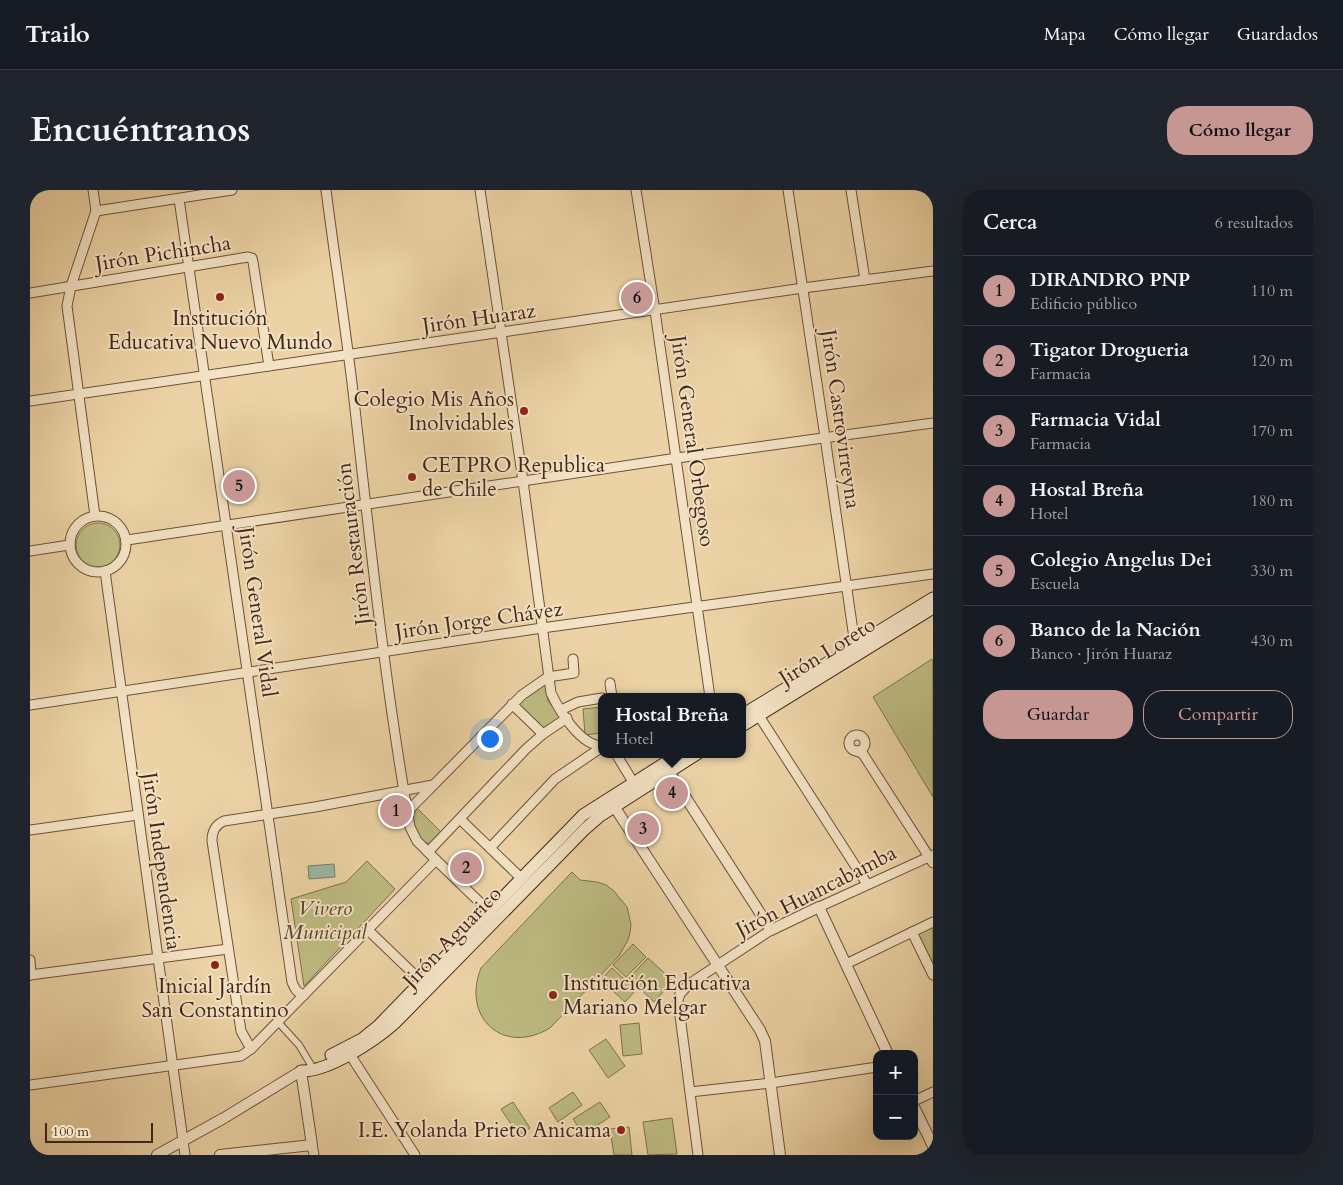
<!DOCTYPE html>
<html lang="es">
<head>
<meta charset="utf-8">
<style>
  :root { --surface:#171b24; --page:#20242c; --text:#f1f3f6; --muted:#9ea1a6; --line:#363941; --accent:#c59692 }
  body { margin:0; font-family:Cardo,serif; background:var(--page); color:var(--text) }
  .controls { position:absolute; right:15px; bottom:15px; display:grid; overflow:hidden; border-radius:10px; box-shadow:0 5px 20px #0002 }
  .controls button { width:45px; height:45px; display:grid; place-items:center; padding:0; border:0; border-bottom:1px solid var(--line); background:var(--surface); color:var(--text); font:25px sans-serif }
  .scale { position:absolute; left:15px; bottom:12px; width:108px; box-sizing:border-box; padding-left:5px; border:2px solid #442619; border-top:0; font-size:14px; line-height:18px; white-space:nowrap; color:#442619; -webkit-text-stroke:4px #f3e2c4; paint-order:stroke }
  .you { position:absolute; left:459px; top:548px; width:18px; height:18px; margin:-12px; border:4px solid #fff; border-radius:50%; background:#1a73e8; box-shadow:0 0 0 8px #1a73e833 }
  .badge { display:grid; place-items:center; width:32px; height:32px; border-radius:50%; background:var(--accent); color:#111; font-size:16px; font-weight:700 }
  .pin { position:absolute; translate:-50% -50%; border:2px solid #fff; box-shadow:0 1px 5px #0006 }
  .popup { position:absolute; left:568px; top:503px; width:148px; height:65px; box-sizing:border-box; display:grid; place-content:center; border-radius:10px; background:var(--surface); filter:drop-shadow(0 1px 4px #0005); font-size:16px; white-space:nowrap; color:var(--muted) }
  .popup b { font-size:19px; color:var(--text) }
  .popup::after { content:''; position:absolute; left:50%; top:100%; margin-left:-10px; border:10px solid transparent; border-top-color:var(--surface) }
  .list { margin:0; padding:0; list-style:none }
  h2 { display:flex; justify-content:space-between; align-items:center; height:65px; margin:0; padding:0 20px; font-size:21px }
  h2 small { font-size:16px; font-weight:400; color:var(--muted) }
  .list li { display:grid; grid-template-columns:32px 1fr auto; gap:15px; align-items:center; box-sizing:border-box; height:70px; padding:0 20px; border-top:1px solid var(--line) }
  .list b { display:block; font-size:19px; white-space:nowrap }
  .list p { margin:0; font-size:16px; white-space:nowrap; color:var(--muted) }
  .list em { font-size:16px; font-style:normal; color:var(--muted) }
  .actions { display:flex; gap:10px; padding:15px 20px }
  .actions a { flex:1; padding:11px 0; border:1px solid var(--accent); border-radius:20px; text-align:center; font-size:18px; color:var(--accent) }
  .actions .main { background:var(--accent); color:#111 }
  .map { position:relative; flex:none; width:903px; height:965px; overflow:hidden; border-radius:20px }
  header { display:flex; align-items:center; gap:30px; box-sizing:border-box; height:70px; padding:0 25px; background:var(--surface); border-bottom:1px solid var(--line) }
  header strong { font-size:24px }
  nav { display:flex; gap:28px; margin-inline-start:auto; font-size:18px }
  .intro { display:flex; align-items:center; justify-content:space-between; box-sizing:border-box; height:120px; padding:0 30px }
  h1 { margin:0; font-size:35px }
  .button { padding:12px 22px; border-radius:20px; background:var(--accent); color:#111; font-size:18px; font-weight:700 }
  main { display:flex; gap:30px; padding:0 30px }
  aside { flex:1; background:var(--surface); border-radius:20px; box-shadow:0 5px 20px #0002 }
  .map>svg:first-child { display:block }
</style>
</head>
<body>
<header>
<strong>Trailo</strong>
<nav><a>Mapa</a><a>Cómo llegar</a><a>Guardados</a></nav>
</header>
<div class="intro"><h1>Encuéntranos</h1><a class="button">Cómo llegar</a></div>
<main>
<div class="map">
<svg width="903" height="965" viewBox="0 0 903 965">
  <rect width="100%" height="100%" fill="#ecd3a5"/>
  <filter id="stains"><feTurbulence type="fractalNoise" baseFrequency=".004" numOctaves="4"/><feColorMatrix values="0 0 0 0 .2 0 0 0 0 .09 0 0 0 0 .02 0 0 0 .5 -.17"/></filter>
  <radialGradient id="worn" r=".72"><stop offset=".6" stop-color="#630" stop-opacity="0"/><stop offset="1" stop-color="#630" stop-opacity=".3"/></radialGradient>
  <g fill="#bdbb82" stroke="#80704e">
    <circle cx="68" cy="355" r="22"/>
    <polygon points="902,469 903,471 903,607 843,507"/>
    <polygon points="515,495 518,511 531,528 513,540 488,513 507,498"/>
    <polygon points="572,517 572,543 555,545 553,519"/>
    <path d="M 387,618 L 411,642 L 400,653 L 394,653 C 386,640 379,631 387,618 Z"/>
    <polygon points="337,671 365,699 274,796 261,709 316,692"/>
    <path d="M 542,682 L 550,690 L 567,692 L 576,695 L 584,701 L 597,717 L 601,734 L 600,742 L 598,750 L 589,766 L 520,838 C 474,866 431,828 451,778 Z"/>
    <polygon points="903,736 903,775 888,743"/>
    <polygon points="603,754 616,767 596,787 583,775"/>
    <polygon points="618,768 643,791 624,812 599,788"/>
    <polygon points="582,778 606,800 595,812 571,790"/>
    <polygon points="609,833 612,864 593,866 590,835"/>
    <polygon points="576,849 595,876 578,888 559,860"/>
    <polygon points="543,902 552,915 528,932 519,918"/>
    <polygon points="483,912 500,938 489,946 471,919"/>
    <polygon points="570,912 580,927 553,944 543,929"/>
    <polygon points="642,928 647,964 618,965 613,932"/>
    <polygon points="599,937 602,965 584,965 580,939"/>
  </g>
  <polygon fill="#99b8a5" stroke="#777e6d" points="304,674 305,687 279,689 278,676"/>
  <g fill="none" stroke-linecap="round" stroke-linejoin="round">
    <g stroke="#6e513c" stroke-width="8">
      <polyline id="pedestrian" points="248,832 269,855 281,875"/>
    </g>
    <g stroke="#6e513c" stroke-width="11">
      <g id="minor">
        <polyline points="63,0 66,21 41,96 37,116 65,326"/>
        <path d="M 296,0 C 305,70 316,140 324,210 C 340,352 355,495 380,637 L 387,651 L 406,670 L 463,725"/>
        <path d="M 450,0 L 493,291 L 521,503 C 530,522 550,555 572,556"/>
        <polyline points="606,0 625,121 680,507"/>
        <polyline points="758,0 795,247 825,455 828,461"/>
        <polyline points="821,0 835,90"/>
        <path d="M 149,9 L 262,792 C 265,799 267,803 274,805"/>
        <polyline points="66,21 202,0"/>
        <polyline points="0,103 218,67 222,68 223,72 239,176"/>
        <polyline points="0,211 773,98 903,81"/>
        <circle cx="68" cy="354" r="28"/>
        <polyline points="97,350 647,268 903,233"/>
        <polyline points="0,361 39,355"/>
        <polyline points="75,381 155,965"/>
        <polyline points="580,493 582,507"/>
        <polyline points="482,514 513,544"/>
        <polyline points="0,515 512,438 903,384"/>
        <polyline points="531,520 548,512 572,508"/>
        <polyline points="729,526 837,694"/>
        <circle cx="827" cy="553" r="8"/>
        <polyline points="827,561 833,564 903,673"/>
        <polyline points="586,564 603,592"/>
        <polyline points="377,622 492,505 518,487 544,483 543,469"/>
        <polyline points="430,629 491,688"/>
        <polyline points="0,640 108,625"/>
        <polyline points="460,658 525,589 572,557"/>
        <polyline points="398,662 496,559 513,544 537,528"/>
        <polyline points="789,717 903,665"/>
        <polyline points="338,740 391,791"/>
        <polyline points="882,742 903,785"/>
        <polyline points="0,770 1,785"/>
        <polyline points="816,774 903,732"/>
        <polyline points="0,785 198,759"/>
        <path d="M 221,859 L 211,841 L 182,651 C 182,641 185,635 194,631 L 285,617 L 403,595"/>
        <polyline points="317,860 385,965"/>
        <polyline points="0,895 211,866 221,859 406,670"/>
        <polyline points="660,902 741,893 847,877"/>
        <polyline points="884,911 903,902"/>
        <polyline points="282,955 284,965"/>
        <polyline points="668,965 648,810 650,804 659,794 741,740"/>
      </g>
    </g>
    <g stroke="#6e513c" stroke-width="12">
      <g id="tertiary">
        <polyline points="636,577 741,740 789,717 858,864"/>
        <polyline points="580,610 730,840 735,851 750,965"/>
        <polyline points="884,917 903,956"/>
        <polyline points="127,965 194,928 271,881 282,955 190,965"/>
      </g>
    </g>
    <g stroke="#442619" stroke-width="13">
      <g id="secondary">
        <polyline points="712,525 903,408"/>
        <polyline points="712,536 903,418"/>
        <polyline points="301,865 332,849 348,836 553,625 649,564"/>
        <path d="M 271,881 C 298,882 345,851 365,833 L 555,639 L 570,626 L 667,564"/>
      </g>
    </g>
    <use href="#pedestrian" stroke="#f3e2c4" stroke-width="6"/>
    <use href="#minor" stroke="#f3e2c4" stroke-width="9"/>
    <use href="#tertiary" stroke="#f3e2c4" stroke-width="10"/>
    <use href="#secondary" stroke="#f3e2c4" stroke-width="11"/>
  </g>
  <g fill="#8f2418" stroke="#f3e2c4" stroke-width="2">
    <circle cx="190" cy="107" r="5"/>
    <circle cx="494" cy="221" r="5"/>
    <circle cx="382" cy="287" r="5"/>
    <circle cx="185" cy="775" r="5"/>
    <circle cx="523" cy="805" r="5"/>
    <circle cx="591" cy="940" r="5"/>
  </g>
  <g text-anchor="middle" stroke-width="4" stroke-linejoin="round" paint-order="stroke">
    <g font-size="21" fill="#442619" stroke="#f3e2c4">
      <text transform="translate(133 63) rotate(-9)" y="7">Jirón Pichincha</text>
      <text transform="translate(449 128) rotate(-8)" y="7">Jirón Huaraz</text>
      <text transform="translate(811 229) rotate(82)" y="7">Jirón Castrovirreyna</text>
      <text transform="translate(663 251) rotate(82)" y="7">Jirón General Orbegoso</text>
      <text transform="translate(323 354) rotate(-97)" y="7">Jirón Restauración</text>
      <text transform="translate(228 422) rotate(82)" y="7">Jirón General Vidal</text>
      <text transform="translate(449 430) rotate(-8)" y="7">Jirón Jorge Chávez</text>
      <text transform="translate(797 461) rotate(-32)" y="7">Jirón Loreto</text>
      <text transform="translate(132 671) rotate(82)" y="7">Jirón Independencia</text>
      <text transform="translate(786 701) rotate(-27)" y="7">Jirón Huancabamba</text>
      <text transform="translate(422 747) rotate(-46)" y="7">Jirón Aguarico</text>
    </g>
    <g font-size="21" fill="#442619" stroke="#f3e2c4">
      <text x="190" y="135">Institución<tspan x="190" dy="24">Educativa Nuevo Mundo</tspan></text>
      <text x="484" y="216" text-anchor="end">Colegio Mis Años<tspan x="484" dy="24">Inolvidables</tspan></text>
      <text x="392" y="282" text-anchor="start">CETPRO Republica<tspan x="392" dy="24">de Chile</tspan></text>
      <text x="533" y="800" text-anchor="start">Institución Educativa<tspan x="533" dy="24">Mariano Melgar</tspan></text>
      <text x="185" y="803">Inicial Jardín<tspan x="185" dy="24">San Constantino</tspan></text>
      <text x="581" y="947" text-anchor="end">I.E. Yolanda Prieto Anicama</text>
    </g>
    <g font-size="21" font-style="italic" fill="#5c442e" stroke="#f3e2c4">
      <text x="295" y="725">Vivero<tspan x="295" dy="24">Municipal</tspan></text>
    </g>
  </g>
  <rect width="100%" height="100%" filter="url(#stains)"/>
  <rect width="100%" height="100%" fill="url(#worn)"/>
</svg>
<div class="controls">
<button>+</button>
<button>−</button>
</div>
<div class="scale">100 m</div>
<div class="you"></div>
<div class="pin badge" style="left:366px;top:621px">1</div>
<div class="pin badge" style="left:436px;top:678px">2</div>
<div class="pin badge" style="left:613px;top:639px">3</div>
<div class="pin badge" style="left:642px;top:603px">4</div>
<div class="popup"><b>Hostal Breña</b>Hotel</div>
<div class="pin badge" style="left:209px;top:296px">5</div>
<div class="pin badge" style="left:607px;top:108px">6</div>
</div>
<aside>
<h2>Cerca<small>6 resultados</small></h2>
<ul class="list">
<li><span class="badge">1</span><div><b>DIRANDRO PNP</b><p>Edificio público</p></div><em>110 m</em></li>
<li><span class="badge">2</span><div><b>Tigator Drogueria</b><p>Farmacia</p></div><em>120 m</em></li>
<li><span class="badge">3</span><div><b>Farmacia Vidal</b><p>Farmacia</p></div><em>170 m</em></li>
<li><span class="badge">4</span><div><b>Hostal Breña</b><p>Hotel</p></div><em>180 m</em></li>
<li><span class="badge">5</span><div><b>Colegio Angelus Dei</b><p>Escuela</p></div><em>330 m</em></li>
<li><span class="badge">6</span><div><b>Banco de la Nación</b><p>Banco · Jirón Huaraz</p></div><em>430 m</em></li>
</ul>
<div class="actions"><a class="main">Guardar</a><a>Compartir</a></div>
</aside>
</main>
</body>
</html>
